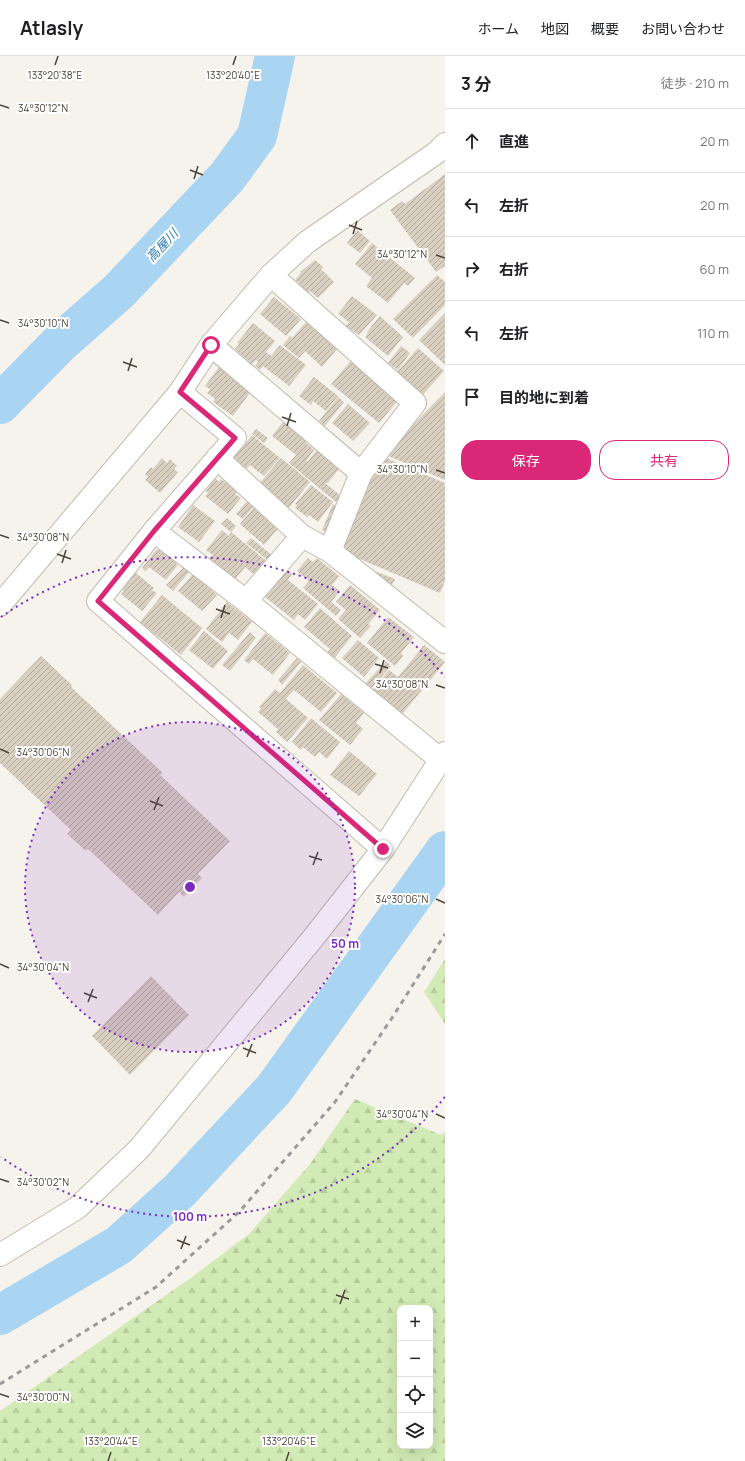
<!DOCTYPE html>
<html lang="ja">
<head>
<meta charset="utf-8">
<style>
  :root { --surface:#fff; --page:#f6f6f6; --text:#202124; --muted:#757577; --line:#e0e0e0; --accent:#db2777 }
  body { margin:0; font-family:Manrope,"Noto Sans JP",sans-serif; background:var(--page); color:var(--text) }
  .controls { position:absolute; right:12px; bottom:12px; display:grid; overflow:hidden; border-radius:8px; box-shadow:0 4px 16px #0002 }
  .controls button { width:36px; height:36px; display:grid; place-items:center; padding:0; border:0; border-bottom:1px solid var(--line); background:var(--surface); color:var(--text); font:20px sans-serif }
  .stop { position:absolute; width:12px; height:12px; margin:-9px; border:3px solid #db2777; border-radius:50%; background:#fff }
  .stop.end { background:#db2777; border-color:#fff; box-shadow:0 1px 4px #0008 }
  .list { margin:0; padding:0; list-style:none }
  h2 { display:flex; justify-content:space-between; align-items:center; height:52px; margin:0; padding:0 16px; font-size:17px }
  h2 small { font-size:13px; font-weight:400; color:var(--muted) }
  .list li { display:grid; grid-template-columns:26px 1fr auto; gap:12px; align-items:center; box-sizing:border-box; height:64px; padding:0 16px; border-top:1px solid var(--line) }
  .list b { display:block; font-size:15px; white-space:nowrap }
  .list em { font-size:13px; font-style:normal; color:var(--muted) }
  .actions { display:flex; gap:8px; padding:12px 16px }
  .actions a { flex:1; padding:9px 0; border:1px solid var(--accent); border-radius:16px; text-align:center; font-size:14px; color:var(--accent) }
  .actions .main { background:var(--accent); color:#fff }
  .icon { flex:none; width:22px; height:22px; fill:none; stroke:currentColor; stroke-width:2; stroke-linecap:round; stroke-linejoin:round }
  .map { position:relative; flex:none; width:445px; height:1405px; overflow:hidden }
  header { display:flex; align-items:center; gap:24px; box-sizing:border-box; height:56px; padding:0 20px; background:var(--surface); border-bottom:1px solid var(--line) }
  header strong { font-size:19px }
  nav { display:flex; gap:22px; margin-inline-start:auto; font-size:14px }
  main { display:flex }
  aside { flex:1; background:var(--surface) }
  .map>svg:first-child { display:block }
</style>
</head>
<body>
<header>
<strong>Atlasly</strong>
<nav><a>ホーム</a><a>地図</a><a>概要</a><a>お問い合わせ</a></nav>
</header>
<main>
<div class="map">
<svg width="445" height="1405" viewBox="0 0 445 1405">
  <defs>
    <pattern id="forest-firs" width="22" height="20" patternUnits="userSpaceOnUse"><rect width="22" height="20" fill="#d2eab5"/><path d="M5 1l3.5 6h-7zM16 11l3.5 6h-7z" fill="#b6ca9c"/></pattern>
    <pattern id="building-hatch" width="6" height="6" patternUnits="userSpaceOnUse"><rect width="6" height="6" fill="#d8cfc1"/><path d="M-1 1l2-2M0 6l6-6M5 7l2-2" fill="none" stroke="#b1aa9e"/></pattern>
  </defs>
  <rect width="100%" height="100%" fill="#f6f3ec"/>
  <g fill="url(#forest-firs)" fill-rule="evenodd">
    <polygon points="445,903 445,968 424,936"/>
    <path d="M 355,1043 L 441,1079 L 445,1076 L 445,1405 L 0,1405 L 0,1355 L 192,1221 L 249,1178 L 310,1108 ZM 400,1252 L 430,1252 L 430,1390 L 400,1390 Z"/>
  </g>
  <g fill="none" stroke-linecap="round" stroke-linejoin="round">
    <g stroke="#a9d4f2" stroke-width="40">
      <polyline points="0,348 60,287 119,235 227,121 257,80 275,0"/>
      <polyline points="0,1259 119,1189 180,1134 274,1033 445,795"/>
    </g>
  </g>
  <g fill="url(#building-hatch)">
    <polygon points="445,118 445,210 436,216 390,154 402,145 405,148"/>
    <polygon points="357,174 370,185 360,197 347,187"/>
    <polygon points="372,187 415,222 408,230 404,227 388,247 366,230 372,222 355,208"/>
    <polygon points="315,204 323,211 321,213 334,226 318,242 310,235 306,239 296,230 299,227 295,224 301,217 300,216"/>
    <polygon points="437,219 445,226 445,249 413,282 393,263"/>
    <polygon points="352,240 377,259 359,279 346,270 349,266 338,258"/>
    <polygon points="274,241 301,263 286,280 260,258"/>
    <polygon points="445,257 445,309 419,284"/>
    <polygon points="380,260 403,281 388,300 365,281 368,277 367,276"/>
    <polygon points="306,266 337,293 322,311 305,295 299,302 283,289 290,280 292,282"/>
    <polygon points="253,267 275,285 266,296 271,300 280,289 306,309 289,330 263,310 260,314 255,310 258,306 256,304 252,308 235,293 239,288 237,287"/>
    <polygon points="401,290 410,297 398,314 388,307"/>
    <polygon points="418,292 444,315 421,341 395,318"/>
    <polygon points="353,302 401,341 379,367 331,328"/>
    <polygon points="219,311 222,311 252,334 233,360 213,346 215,343 207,337 210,333 205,330"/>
    <polygon points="314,321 338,340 326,355 313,345 311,349 299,340"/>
    <polygon points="445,336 445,424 384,398"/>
    <polygon points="338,341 344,346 325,370 319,365"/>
    <polygon points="348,348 370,367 353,385 332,367"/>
    <polygon points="286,362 310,381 305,386 314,394 306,405 307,406 320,391 342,409 328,427 325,427 341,440 336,446 289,407 296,399 272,380"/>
    <polygon points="256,373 268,382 264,387 252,378"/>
    <polygon points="252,379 280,402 264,420 250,409 244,416 236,408 234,402"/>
    <polygon points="381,400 445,427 445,525 440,537 341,495"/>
    <polygon points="162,402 167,407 170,403 177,410 174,413 178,416 160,437 145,424 148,421 145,418 151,411 153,413"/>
    <polygon points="281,402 310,426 288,453 258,429"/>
    <polygon points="215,422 219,426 221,423 237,435 235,438 241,442 228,458 205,440 208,437 206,435"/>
    <polygon points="311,429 333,446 318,466 309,459 307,461 295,452 297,449 295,448"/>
    <polygon points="247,445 253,451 243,463 236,458"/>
    <polygon points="333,448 340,451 330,477 322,474"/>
    <polygon points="193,449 215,465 199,486 178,471"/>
    <polygon points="256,449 280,470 264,489 240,468"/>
    <polygon points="227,462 236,470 231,476 221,468"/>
    <polygon points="222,474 229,480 231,476 270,508 258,522 245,511 233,526 208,505 213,499 206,494"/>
    <polygon points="251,482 273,500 269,505 246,487"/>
    <polygon points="156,494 163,494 177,505 176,508 178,509 166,524 149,511 145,515 142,512"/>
    <polygon points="308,502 313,506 317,502 339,520 332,529 340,535 331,546 341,554 336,560 303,532 309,525 297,515"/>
    <polygon points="184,511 190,515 173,535 166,529"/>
    <polygon points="286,513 292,518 288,524 318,548 305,564 298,558 294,564 265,541"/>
    <polygon points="377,516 395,523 392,529 374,522"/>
    <polygon points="136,517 154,532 152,534 157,537 142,555 121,538 124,535 122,533"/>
    <polygon points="193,518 217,539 202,555 178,535"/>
    <polygon points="350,529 380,554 368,568 371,570 360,582 338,563 346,554 336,546"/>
    <polygon points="162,539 202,572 181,599 140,566"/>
    <polygon points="227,546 252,566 238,584 229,577 222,586 206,573"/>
    <polygon points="320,552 352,580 332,605 325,599 330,593 304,571"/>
    <polygon points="388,561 414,581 401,597 403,600 395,610 367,587"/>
    <polygon points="204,575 228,595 213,613 189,594"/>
    <polygon points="250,576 256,582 230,615 222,609"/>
    <polygon points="265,577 290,597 273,619 253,603 249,608 244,604"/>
    <polygon points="358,584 379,602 364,621 342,602"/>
    <polygon points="424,589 445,606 400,661 370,637 389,614 398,621"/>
    <polygon points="41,600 72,629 71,631 163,717 160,719 230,785 198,818 202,822 184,841 179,836 158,859 88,793 86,795 67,778 71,774 0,707 0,643"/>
    <polygon points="297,602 301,606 282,629 278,624"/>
    <polygon points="386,605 391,610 370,634 364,629"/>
    <polygon points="303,609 337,637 321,656 294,634 286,643 308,662 287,686 276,676 278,673 258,656 261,652 259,651 275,633 280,637"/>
    <polygon points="341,638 364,657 356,667 363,673 350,689 319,664"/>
    <polygon points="311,662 340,686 327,703 319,696 315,701 303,691 301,694 292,686"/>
    <polygon points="349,695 377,718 359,740 330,719"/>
    <polygon points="151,920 189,959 130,1019 92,980"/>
  </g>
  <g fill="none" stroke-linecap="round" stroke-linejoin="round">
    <g stroke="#c2bbae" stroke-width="24">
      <g id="minor">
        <polyline points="271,219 415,347 361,417"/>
        <polyline points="211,289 361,417 330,495"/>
        <polyline points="180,336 235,382 154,475 98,545 383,793"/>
        <polyline points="217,402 302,480 330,495 445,586"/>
        <polyline points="154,475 246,545 441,704"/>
        <polyline points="246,545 302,480"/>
        <polyline points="0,549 180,336 211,289 271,219 307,186 436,97 445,88"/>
      </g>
    </g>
    <g stroke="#c2bbae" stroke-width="24">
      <polyline id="tertiary" points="0,1199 77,1152 139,1093 314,881 383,793 445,697"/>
    </g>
    <use href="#minor" stroke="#fff" stroke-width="22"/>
    <use href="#tertiary" stroke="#fff" stroke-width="22"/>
    <polyline stroke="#9a9a9a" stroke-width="3" stroke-dasharray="5 5" stroke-linecap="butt" points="0,1328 156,1231 239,1156 335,1046 392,962 445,878"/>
  </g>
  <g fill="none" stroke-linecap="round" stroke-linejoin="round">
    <polyline stroke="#db2777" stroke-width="5" points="211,289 180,336 235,382 154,475 98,545 383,793"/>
  </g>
  <path fill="none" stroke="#4b4439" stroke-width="1.5" d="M 55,9 L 58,0M 233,9 L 236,0M 0,49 L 9,52M 190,114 L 203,119M 194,123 L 198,110M 349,169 L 362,174M 353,178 L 357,165M 436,199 L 445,202M 0,264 L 9,267M 123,306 L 137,311M 128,315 L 132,302M 282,361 L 296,366M 287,370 L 291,357M 436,414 L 445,417M 0,479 L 9,482M 57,498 L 71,503M 62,507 L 66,494M 216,553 L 230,558M 221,562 L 225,549M 375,608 L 388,612M 380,617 L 384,604M 436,629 L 445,632M 0,693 L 9,697M 150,745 L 163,750M 154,754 L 159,741M 309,800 L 322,804M 313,809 L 318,796M 436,843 L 445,847M 0,908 L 9,912M 84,937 L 97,942M 88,946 L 93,933M 243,992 L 256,997M 247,1001 L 252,988M 436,1058 L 445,1062M 0,1123 L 9,1126M 177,1184 L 190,1189M 181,1193 L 186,1180M 336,1239 L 349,1243M 340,1248 L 345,1234M 0,1338 L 9,1341M 108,1405 L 111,1396M 286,1405 L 289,1396"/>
  <circle cx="190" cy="831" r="165" fill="#7b2cbf" fill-opacity=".12"/>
  <g fill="none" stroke="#7b2cbf" stroke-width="2" stroke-dasharray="2 4">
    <circle cx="190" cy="831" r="165"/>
    <path d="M445 1041A330 330 0 0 1 1 1101M1 561A330 330 0 0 1 445 621"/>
  </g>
  <g text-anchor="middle" stroke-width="4" stroke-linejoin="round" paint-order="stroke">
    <g font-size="13" font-style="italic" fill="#2e7ab2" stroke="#fff">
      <text transform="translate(162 189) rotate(-47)" y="5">高屋川</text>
    </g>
  </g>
  <g font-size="10" text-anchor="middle" fill="#4b4439" stroke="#fff" stroke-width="4" stroke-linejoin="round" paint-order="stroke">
    <text x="55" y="23">133°20'38"E</text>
    <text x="233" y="23">133°20'40"E</text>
    <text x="43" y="56">34°30'12"N</text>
    <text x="402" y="202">34°30'12"N</text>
    <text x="43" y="271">34°30'10"N</text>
    <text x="402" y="417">34°30'10"N</text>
    <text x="43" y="485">34°30'08"N</text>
    <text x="402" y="632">34°30'08"N</text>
    <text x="43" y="700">34°30'06"N</text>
    <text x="402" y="847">34°30'06"N</text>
    <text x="43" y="915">34°30'04"N</text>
    <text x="402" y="1062">34°30'04"N</text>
    <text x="43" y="1130">34°30'02"N</text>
    <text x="43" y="1345">34°30'00"N</text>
    <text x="111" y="1389">133°20'44"E</text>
    <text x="289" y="1389">133°20'46"E</text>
  </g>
  <circle cx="190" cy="831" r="6" fill="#7b2cbf" stroke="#fff" stroke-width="2"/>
  <g font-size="12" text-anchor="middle" font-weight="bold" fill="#7b2cbf" stroke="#fff" stroke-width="4" stroke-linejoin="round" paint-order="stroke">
    <text x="345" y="892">50 m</text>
    <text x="190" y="1165">100 m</text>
  </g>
</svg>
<div class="controls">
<button>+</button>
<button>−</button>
<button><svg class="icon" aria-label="locate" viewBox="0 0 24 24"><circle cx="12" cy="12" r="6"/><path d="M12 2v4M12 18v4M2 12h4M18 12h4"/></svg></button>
<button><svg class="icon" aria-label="layers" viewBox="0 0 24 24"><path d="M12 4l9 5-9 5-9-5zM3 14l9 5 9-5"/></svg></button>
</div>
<div class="stop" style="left:211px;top:289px"></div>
<div class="stop end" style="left:383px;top:793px"></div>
</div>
<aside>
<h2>3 分<small>徒歩 · 210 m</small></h2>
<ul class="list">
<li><svg class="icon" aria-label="ahead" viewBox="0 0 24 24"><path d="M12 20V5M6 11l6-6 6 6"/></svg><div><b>直進</b></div><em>20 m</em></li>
<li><svg class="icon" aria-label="left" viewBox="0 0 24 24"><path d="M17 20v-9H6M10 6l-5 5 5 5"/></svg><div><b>左折</b></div><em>20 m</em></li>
<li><svg class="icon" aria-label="right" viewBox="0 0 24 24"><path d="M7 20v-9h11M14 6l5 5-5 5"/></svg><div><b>右折</b></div><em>60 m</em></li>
<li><svg class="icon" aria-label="left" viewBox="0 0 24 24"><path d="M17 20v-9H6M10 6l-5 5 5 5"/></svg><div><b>左折</b></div><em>110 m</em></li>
<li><svg class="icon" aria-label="arrive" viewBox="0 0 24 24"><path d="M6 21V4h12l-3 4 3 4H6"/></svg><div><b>目的地に到着</b></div></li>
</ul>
<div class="actions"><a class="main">保存</a><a>共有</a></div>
</aside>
</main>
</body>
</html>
